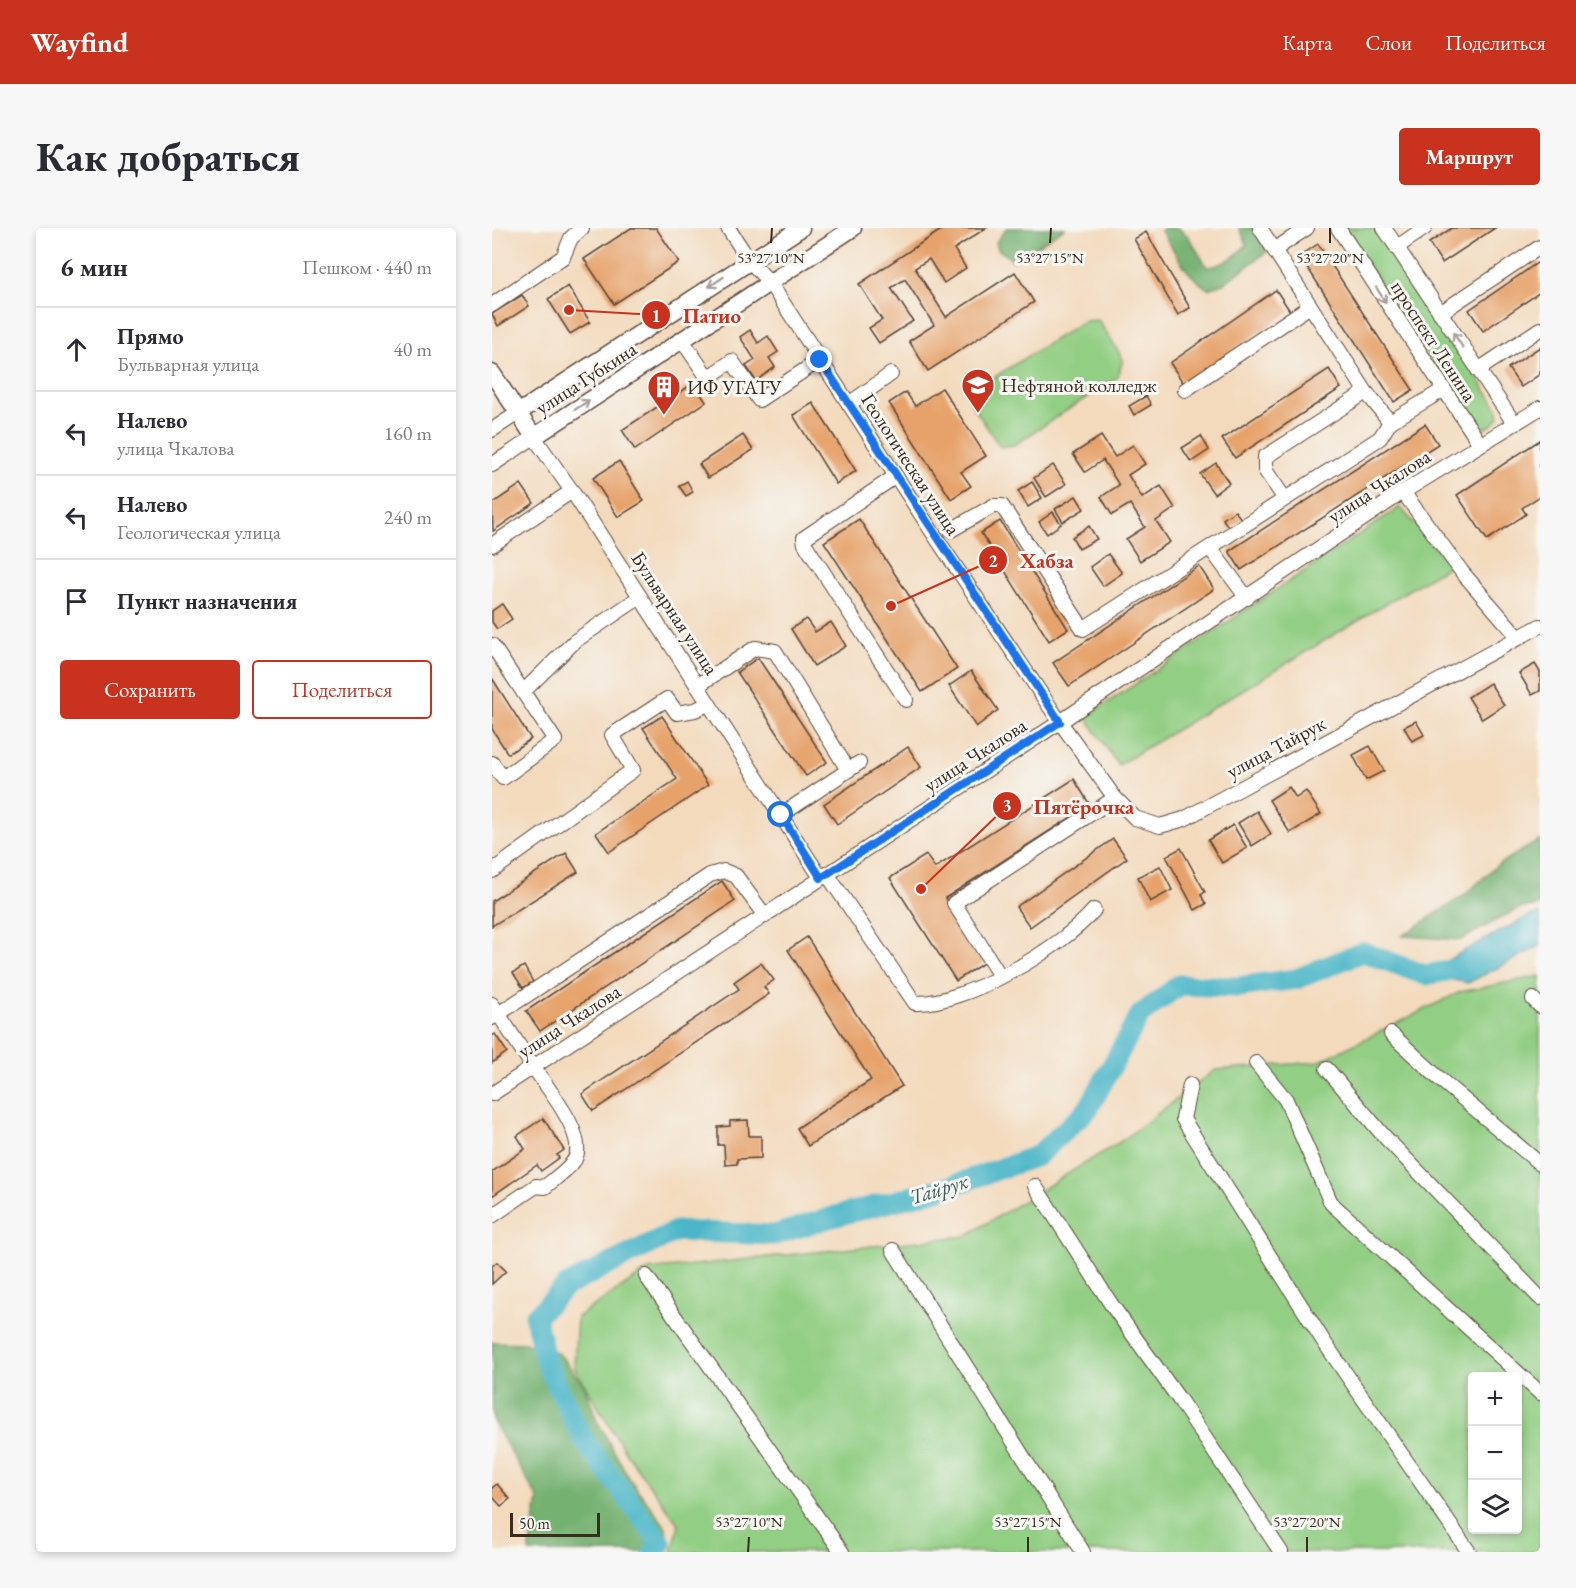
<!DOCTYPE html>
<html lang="ru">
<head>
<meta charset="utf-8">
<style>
  :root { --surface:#fff; --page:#f7f7f7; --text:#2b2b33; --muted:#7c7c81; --line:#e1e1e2; --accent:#c8321e }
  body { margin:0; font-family:"EB Garamond",serif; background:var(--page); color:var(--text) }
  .controls { position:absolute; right:18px; bottom:18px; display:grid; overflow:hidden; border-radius:6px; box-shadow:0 3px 9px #0003 }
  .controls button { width:54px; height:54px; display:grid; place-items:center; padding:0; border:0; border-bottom:2px solid var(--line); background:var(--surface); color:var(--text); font:30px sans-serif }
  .scale { position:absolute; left:18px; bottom:15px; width:90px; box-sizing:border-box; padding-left:6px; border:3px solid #3b2a1e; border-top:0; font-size:16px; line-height:21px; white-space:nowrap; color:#3b2a1e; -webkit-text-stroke:4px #f6f6f2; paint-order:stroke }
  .stop { position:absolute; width:18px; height:18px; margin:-14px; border:4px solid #1a73e8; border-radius:50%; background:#fff }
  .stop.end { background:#1a73e8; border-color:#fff; box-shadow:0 2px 6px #0008 }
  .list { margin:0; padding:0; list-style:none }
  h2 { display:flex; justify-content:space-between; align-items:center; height:78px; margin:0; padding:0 24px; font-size:26px }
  h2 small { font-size:20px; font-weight:400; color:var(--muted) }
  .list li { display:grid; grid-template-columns:39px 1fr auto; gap:18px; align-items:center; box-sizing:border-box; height:84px; padding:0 24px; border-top:2px solid var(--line) }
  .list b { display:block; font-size:22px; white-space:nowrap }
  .list p { margin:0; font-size:20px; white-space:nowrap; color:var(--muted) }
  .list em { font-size:20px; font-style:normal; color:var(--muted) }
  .actions { display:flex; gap:12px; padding:18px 24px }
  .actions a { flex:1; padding:14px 0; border:2px solid var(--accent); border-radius:6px; text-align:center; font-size:21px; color:var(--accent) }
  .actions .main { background:var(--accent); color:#fff }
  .icon { flex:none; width:33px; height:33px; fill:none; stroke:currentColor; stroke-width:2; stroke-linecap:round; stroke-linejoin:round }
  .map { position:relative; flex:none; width:1048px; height:1324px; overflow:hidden; border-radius:6px }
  header { display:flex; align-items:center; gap:36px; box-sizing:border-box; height:84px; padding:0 30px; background:var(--accent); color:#fff }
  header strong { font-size:28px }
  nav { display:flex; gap:33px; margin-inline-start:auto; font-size:21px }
  .intro { display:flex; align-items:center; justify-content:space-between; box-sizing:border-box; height:144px; padding:0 36px }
  h1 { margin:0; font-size:42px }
  .button { padding:15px 27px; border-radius:6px; background:var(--accent); color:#fff; font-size:21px; font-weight:700 }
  main { display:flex; gap:36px; padding:0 36px }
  aside { flex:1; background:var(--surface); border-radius:6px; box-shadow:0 3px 9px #0003 }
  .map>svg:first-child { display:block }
</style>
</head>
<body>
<header>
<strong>Wayfind</strong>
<nav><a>Карта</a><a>Слои</a><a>Поделиться</a></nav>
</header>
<div class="intro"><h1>Как добраться</h1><a class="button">Маршрут</a></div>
<main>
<aside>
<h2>6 мин<small>Пешком · 440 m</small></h2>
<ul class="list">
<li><svg class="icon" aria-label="ahead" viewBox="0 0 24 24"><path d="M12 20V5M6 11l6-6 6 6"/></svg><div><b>Прямо</b><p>Бульварная улица</p></div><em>40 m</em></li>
<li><svg class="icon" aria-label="left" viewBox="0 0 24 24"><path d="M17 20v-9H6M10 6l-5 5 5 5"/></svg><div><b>Налево</b><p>улица Чкалова</p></div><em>160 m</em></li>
<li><svg class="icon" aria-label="left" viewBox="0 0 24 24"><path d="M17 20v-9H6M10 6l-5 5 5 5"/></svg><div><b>Налево</b><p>Геологическая улица</p></div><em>240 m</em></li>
<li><svg class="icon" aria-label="arrive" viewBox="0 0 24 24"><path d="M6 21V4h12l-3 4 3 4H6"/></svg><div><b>Пункт назначения</b></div></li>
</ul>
<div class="actions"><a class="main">Сохранить</a><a>Поделиться</a></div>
</aside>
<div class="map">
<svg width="1048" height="1324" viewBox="0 0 1048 1324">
  <rect width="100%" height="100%" fill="#f6f6f2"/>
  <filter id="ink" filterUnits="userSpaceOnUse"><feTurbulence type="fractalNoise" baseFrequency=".0167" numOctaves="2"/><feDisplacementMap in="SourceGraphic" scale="12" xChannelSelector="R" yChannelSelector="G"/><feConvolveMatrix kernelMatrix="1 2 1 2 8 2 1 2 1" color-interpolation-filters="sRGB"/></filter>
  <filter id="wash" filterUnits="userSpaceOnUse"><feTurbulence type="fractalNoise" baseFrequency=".008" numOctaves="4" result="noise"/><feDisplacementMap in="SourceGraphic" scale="24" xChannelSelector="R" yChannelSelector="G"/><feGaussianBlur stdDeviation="1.35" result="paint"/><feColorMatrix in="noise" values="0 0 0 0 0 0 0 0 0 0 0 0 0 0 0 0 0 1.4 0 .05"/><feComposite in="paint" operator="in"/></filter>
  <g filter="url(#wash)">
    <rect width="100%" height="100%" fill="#f3dabd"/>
    <g fill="#92ce83" stroke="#667c50" stroke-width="1.5" fill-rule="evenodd">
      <polygon points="851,0 886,0 1005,179 1007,189 1000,197 986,203"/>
      <polygon points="606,92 631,131 626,149 522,217 508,219 479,175 483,161 592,93"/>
      <polygon points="908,279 958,337 626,537 594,489"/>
      <path d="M 1048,748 L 1048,1324 L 180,1324 L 187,1297 L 134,1225 L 82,1139 L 85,1089 L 156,1042 L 474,1008 L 631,912 L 723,842 L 826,834 L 968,764 ZM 981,1148 L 1026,1148 L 1026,1302 L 981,1302 Z"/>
    </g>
    <g fill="#75b171" stroke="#586e48" stroke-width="1.5">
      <polygon points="515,0 573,0 522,33 506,21 504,14"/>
      <path d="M 672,0 L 686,0 L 696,8 L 715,39 C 729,39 746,27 755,16 L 747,0 L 762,0 L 776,23 L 731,56 L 716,61 C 690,44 686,26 669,3 Z"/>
      <polygon points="1048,612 1048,677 1025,681 969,712 910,708 973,667 1005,637"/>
      <polygon points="0,1114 35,1115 67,1126 93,1158 105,1193 139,1253 174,1299 177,1324 37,1324 46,1271 1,1193"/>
    </g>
    <polygon fill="#4bb6c8" stroke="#437073" stroke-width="1.5" points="1048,686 1048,718 976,755 933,747 966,726 1039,687"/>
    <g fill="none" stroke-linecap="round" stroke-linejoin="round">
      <polyline stroke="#4bb6c8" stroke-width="21" points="162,1324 169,1315 91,1211 54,1134 43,1089 74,1058 184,1003 282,1007 344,988 453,960 545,928 596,881 648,787 687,757 746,759 804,751 871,724 933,747 960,742"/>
    </g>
    <g id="blocks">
      <g fill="#e6a26a">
        <polygon points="139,0 164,0 187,34 122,76 92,31"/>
        <polygon points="452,0 494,0 462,21 474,40 452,55 437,31 423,40 454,89 523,44 542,74 436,143 417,113 442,97 413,51 399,60 421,93 387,115 377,100 390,92 367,56"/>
        <polygon points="960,0 1003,0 950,35 937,15"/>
        <polygon points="654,4 698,80 686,87 642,11"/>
        <polygon points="826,16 921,162 902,174 808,28"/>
        <polygon points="1048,33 1048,64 991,103 977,82"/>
        <polygon points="76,58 98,94 78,106 56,71"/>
        <polygon points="784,62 798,83 692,156 678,135"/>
        <polygon points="30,67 37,78 6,98 0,86"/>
        <polygon points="258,102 266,115 276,108 286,124 277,130 283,139 264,153 254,138 263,132 248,109"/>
        <polygon points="1048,119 1048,146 1029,159 1016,140"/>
        <polygon points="837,141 849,160 743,230 730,211"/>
        <polygon points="202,155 214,174 143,222 130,202"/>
        <polygon points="450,160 494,228 469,244 479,258 459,271 397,175 414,164 423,178"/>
        <polygon points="654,168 659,177 642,187 637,178"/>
        <polygon points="321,175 364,243 344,256 301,187"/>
        <polygon points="933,196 946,216 749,342 737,323"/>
        <polygon points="251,207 261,222 216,250 207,236"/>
        <polygon points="609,208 623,229 641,217 653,236 636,247 650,270 669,258 683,280 664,293 678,314 648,333 634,311 653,299 638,276 620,287 609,269 627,257 611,232 593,244 581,226"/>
        <polygon points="709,208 717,222 699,234 690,220"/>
        <polygon points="1048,212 1048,268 1030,280 1034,286 995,312 965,267"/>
        <polygon points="127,233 152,273 126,289 101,250"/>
        <polygon points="724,235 737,255 722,266 708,246"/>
        <polygon points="561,237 574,256 554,269 542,250"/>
        <polygon points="195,253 201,264 194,268 187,258"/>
        <polygon points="540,254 550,270 536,279 526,263"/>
        <polygon points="29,256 42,275 1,303 0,276"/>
        <polygon points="584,268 592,281 571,294 563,281"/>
        <polygon points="743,283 750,292 737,301 731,291"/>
        <polygon points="561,284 569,296 555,306 547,294"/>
        <polygon points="367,291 465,441 430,464 332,314"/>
        <polygon points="508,293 576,401 557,413 489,305"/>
        <polygon points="597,298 605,311 587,321 580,309"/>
        <polygon points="616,326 630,345 611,358 598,339"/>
        <polygon points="707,338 722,361 577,458 561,435"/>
        <polygon points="10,376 20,391 5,401 0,394 0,383"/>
        <polygon points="314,391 323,404 339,394 354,418 322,438 299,401"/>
        <polygon points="266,430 335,534 314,548 245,444"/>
        <polygon points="1043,436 1048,444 1048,463 1040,467 1027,445"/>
        <polygon points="479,443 506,482 484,499 457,458"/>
        <polygon points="0,450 39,511 16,526 0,501"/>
        <polygon points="998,455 1012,477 990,491 976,469"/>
        <polygon points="170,488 216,557 117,624 104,605 185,551 151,500"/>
        <polygon points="924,493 932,507 920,513 912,499"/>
        <polygon points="878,518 892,543 874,552 861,527"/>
        <polygon points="416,519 429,539 345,596 332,576"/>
        <polygon points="582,551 598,577 453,670 493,734 464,753 398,650 434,627 443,640"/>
        <polygon points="797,559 804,570 814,563 829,586 798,605 777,572"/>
        <polygon points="765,583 779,606 760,618 746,595"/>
        <polygon points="741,597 755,620 730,635 716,612"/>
        <polygon points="621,611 635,630 538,699 524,679"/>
        <polygon points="689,620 713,664 709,667 714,676 703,682 674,628"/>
        <polygon points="74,625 86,644 0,698 0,673"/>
        <polygon points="668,638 680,662 658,674 646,649"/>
        <polygon points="230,653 243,673 48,803 34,783"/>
        <polygon points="315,709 410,858 316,918 305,900 379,852 296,722"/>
        <polygon points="269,735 282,752 272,759 277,766 101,883 90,866 247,761 242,754"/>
        <polygon points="32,738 41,754 31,760 21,745"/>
        <polygon points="3,806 15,824 0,835 0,808"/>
        <polygon points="51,890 72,922 65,927 67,930 49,943 45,937 0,968 0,944 33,921 25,908"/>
        <polygon points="256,892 257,908 269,908 269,930 245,931 245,936 233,937 232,917 226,917 226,899 238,898 238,893"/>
        <polygon points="5,1034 14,1043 0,1056 0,1038"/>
        <polygon points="5,1256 18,1271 9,1278 0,1268 0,1260"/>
      </g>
    </g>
  </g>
  <g filter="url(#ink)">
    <use href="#blocks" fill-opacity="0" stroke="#574436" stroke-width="1.5"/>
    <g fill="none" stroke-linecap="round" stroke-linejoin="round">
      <g stroke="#574436" stroke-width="16">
        <g id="minor">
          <polyline points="236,0 257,32 278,55 445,311 568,494 623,570 643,590 668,598 692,591 1048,398"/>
          <polyline points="768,0 874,164 898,194"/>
          <polyline points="846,0 988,216"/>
          <polyline points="892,0 1022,195"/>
          <polyline points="905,19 933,0"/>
          <polyline points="782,22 815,0"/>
          <polyline points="0,77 71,29 79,10 90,0"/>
          <polyline points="948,85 1048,19"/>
          <polyline points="190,112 214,147 221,146 240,133 267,172 328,132"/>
          <polyline points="986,142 1048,101"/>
          <polyline points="693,162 818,78"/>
          <polyline points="357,176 399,146"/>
          <polyline points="0,202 26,185"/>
          <polyline points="0,237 42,209 80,263 329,650"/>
          <polyline points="404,248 312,310 313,316 414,472"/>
          <polyline points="911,264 970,344 1027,410"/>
          <polyline points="793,271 773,242 773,229 874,164"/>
          <polyline points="459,302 501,278 510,278 591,401 888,210 898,194 951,162"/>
          <polyline points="0,317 80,263"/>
          <polyline points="718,320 755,370"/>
          <polyline points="0,417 63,512 11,550 0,535"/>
          <polyline points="205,458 263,420 283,423 356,542"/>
          <polyline points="31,464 83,413 148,369"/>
          <polyline points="289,587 367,535"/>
          <polyline points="0,643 141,542 120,507 175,471 185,485 203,482 216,476"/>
          <path d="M 335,646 L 423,775 C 473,777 570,720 602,682"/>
          <polyline points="508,748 462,675 623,570"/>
          <polyline points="1041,771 1048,778"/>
          <polyline points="0,776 41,839"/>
          <polyline points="0,790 218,647 232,643 244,648 273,688"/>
          <polyline points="899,806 951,854 1048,936"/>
          <polyline points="764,835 794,872 839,975 1048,1165"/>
          <polyline points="835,841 891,907 1048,1070"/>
          <polyline points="698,857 691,891 832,1114 977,1324"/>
          <polyline points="0,866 568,494 911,264 1048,180"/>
          <polyline points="543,958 619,1076 687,1171 789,1324"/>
          <path d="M 0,988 L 44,958 L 53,959 C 62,951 74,943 81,934 C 99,911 55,860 42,840"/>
          <polyline points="401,1022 591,1324"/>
          <polyline points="154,1048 350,1324"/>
        </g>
      </g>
      <g stroke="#574436" stroke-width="19">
        <g id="major">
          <polyline points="0,145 42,209 361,0"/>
          <polyline points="26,185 309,0"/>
        </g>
      </g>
      <use href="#minor" stroke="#fff" stroke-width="14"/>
      <use href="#major" stroke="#fff" stroke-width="16"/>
    </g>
    <defs><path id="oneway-shaft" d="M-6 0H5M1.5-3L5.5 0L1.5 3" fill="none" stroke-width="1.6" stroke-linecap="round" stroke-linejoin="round" transform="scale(1.5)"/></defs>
    <g stroke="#a79f9a">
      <use href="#oneway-shaft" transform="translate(224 54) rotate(146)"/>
      <use href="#oneway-shaft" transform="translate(889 67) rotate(57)"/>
      <use href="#oneway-shaft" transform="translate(966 112) rotate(-123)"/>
      <use href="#oneway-shaft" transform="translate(90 177) rotate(-33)"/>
    </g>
  </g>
  <g fill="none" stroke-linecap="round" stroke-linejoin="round" filter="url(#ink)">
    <polyline stroke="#1a73e8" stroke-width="8" points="289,587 329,650 568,494 328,132"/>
  </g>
  <path fill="none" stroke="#3b2a1e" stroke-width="2" d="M 279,15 L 280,0M 558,15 L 559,0M 838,15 L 838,0M 256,1324 L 257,1309M 536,1324 L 536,1309M 815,1324 L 815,1309"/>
  <defs>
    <g id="university-pin" transform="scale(1.725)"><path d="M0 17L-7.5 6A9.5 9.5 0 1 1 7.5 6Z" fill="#c8321e" stroke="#f6f6f2"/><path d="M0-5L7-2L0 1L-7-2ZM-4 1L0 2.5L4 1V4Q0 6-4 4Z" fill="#fff"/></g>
    <g id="building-pin" transform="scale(1.725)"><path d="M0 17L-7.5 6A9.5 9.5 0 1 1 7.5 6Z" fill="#c8321e" stroke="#f6f6f2"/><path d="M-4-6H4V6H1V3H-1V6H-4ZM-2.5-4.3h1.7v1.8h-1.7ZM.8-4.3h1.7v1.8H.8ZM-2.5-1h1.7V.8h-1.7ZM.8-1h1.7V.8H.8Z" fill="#fff"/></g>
  </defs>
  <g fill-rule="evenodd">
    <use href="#university-pin" x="486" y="157"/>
    <use href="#building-pin" x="172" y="159"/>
  </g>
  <g text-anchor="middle" stroke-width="6" stroke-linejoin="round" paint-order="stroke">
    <g font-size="20" fill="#3b2a1e" stroke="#f6f6f2">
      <text transform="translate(942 113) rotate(57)" y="7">проспект Ленина</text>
      <text transform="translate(94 150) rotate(-33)" y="7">улица Губкина</text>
      <text transform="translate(419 236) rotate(57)" y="7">Геологическая улица</text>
      <text transform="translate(887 258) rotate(-33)" y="7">улица Чкалова</text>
      <text transform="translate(183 385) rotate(57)" y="7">Бульварная улица</text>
      <text transform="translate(784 519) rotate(-28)" y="7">улица Тайрук</text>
      <text transform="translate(483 527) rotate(-33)" y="7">улица Чкалова</text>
      <text transform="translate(77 793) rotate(-33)" y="7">улица Чкалова</text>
    </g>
    <g font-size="20" fill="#3b2a1e" stroke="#f6f6f2" text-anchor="start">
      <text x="509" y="164">Нефтяной колледж</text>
      <text x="195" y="166">ИФ УГАТУ</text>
    </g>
    <g font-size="21" font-style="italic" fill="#415b5a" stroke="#f6f6f2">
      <text transform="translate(447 961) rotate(-17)" y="7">Тайрук</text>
    </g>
  </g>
  <g font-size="15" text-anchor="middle" fill="#3b2a1e" stroke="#f6f6f2" stroke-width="6" stroke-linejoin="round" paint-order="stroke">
    <text x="279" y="35">53°27'10"N</text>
    <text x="558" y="35">53°27'15"N</text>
    <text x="838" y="35">53°27'20"N</text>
    <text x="257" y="1299">53°27'10"N</text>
    <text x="536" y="1299">53°27'15"N</text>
    <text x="815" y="1299">53°27'20"N</text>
  </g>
  <path fill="none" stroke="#c8321e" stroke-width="2" d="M77 82L164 87M399 378L501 332M429 661L515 578"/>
  <g fill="#c8321e" stroke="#f6f6f2" stroke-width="2">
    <circle cx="77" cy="82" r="6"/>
    <circle cx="399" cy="378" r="6"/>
    <circle cx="429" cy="661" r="6"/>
    <circle cx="164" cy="87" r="15"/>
    <circle cx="501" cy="332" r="15"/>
    <circle cx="515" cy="578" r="15"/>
  </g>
  <g font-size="18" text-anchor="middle" font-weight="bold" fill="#fff">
    <text x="164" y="94">1</text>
    <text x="501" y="339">2</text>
    <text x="515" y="584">3</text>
  </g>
  <g font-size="21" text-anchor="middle" font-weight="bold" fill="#c8321e" stroke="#f6f6f2" stroke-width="6" stroke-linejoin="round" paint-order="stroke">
    <text x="220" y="95">Патио</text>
    <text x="555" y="340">Хабза</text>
    <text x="592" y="586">Пятёрочка</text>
  </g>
</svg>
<div class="controls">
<button>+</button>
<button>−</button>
<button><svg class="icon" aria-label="layers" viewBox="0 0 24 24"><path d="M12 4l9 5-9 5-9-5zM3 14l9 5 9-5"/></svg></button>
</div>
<div class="scale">50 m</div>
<div class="stop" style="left:289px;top:587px"></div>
<div class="stop end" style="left:328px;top:132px"></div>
</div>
</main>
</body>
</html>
